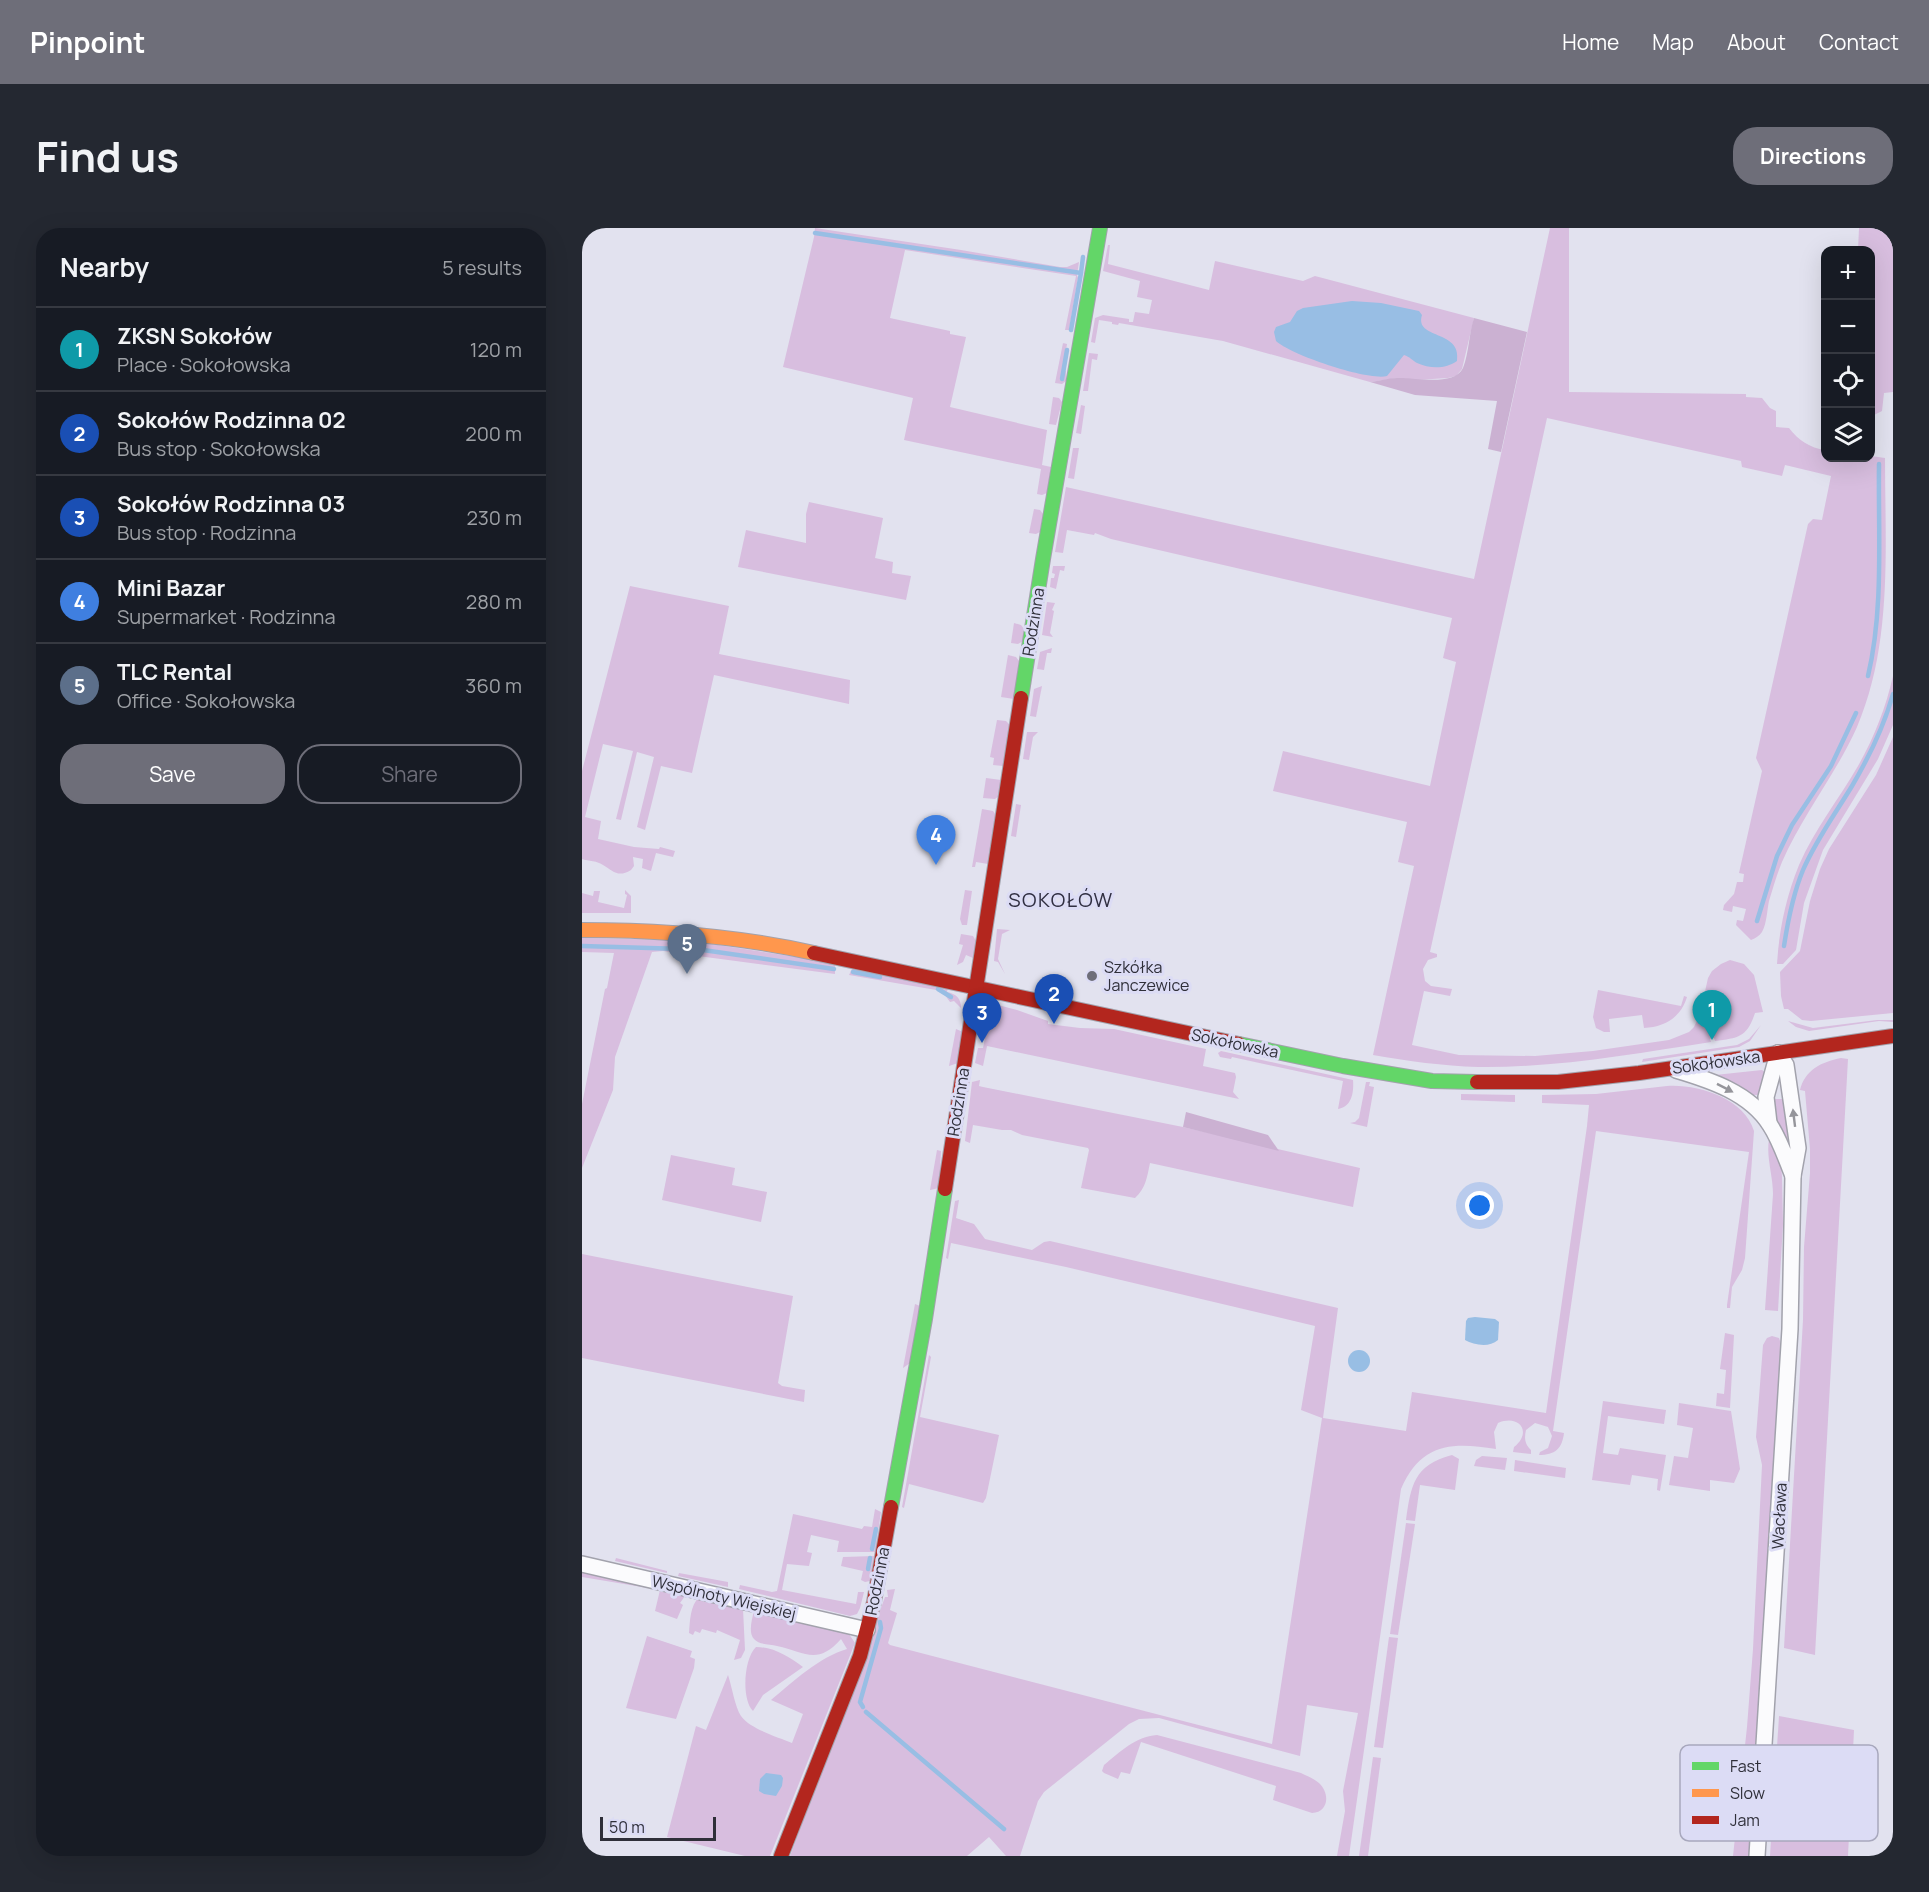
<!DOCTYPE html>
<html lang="en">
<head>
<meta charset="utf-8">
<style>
  :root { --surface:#171b24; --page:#242831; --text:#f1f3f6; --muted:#9ea1a6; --line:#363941; --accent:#6e6e79 }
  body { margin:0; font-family:Manrope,sans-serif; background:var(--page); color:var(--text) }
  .controls { position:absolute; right:18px; top:18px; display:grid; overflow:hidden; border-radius:12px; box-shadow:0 6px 24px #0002 }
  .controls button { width:54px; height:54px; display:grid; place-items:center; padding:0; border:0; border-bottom:2px solid var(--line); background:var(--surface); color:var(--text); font:30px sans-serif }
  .scale { position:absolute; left:18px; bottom:15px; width:116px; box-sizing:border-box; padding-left:6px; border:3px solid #2f2f39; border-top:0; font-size:16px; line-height:21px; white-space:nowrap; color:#2f2f39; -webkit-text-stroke:4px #dcdcf5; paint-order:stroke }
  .you { position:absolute; left:898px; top:978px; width:21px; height:21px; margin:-15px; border:4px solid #fff; border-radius:50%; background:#1a73e8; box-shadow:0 0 0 9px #1a73e833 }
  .badge { display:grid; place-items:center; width:39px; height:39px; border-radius:50%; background:var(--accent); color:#fff; font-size:20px; font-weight:700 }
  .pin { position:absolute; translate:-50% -50px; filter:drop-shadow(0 2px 3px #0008) }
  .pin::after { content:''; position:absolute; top:32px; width:21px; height:18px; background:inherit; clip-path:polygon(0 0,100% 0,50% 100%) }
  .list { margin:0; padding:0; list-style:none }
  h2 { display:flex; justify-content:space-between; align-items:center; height:78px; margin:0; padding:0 24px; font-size:26px }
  h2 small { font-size:20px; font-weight:400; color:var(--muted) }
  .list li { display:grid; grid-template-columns:39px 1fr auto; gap:18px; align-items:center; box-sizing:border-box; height:84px; padding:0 24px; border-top:2px solid var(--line) }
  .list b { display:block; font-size:22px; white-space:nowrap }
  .list p { margin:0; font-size:20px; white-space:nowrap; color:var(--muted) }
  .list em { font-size:20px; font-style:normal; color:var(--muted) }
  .actions { display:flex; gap:12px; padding:18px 24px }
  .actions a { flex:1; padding:14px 0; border:2px solid var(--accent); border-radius:24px; text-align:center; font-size:21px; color:var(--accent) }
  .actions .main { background:var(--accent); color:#fff }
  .icon { flex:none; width:33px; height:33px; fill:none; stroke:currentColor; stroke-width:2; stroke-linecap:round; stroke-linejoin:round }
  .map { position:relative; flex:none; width:1311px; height:1628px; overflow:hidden; border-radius:24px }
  header { display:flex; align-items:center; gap:36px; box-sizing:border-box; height:84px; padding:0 30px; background:var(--accent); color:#fff }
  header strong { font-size:28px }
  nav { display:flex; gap:33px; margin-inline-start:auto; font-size:21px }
  .intro { display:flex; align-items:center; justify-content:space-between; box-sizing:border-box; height:144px; padding:0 36px }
  h1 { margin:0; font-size:42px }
  .button { padding:15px 27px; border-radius:24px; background:var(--accent); color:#fff; font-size:21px; font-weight:700 }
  main { display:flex; gap:36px; padding:0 36px }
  aside { flex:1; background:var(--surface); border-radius:24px; box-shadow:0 6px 24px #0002 }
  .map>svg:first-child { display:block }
</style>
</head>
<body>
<header>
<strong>Pinpoint</strong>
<nav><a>Home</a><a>Map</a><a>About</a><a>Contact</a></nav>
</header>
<div class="intro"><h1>Find us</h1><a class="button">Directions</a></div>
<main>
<aside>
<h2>Nearby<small>5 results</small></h2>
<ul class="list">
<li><span class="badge" style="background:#0f9aa8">1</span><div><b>ZKSN Sokołów</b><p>Place · Sokołowska</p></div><em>120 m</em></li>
<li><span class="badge" style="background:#1a4fb4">2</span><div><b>Sokołów Rodzinna 02</b><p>Bus stop · Sokołowska</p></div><em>200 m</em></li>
<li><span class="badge" style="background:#1a4fb4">3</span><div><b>Sokołów Rodzinna 03</b><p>Bus stop · Rodzinna</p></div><em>230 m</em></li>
<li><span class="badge" style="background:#3f7fe0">4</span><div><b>Mini Bazar</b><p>Supermarket · Rodzinna</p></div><em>280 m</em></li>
<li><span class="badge" style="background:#5c6f8a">5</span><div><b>TLC Rental</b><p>Office · Sokołowska</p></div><em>360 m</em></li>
</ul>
<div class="actions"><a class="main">Save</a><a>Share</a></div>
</aside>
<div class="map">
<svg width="1311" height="1628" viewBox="0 0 1311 1628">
  <rect width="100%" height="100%" fill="#e2e2ef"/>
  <g fill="#d8bedf">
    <polygon points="233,0 379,22 478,39 485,39 497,34 495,47 496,50 487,102 483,102 494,48 323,22 308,90 368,103 368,106 384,109 368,179 465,202 460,237 469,239 465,265 460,267 455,266 459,241 322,212 331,170 201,139 232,9"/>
    <path d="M 968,0 L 987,0 L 987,164 L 1164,166 L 1164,169 L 1180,170 L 1188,180 L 1194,183 L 1194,199 L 1207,200 C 1216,212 1228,220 1243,222 L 1244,230 L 1288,230 L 1289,228 L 1303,230 C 1303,319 1311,415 1275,499 C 1254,546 1221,586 1200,634 C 1195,646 1191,660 1187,673 C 1185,682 1185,695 1180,704 C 1177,708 1174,710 1169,712 L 1154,697 L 1155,692 L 1161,693 L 1164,681 L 1151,678 L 1150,684 L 1141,682 L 1142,677 L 1152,666 L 1155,654 L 1161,654 L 1162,646 L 1157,645 L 1180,543 L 1174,530 L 1226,296 L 1231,291 L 1240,292 L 1249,248 L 1203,237 L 1200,248 L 1160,239 L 1159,233 L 965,190 L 848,724 L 855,726 L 855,729 L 846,732 L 841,741 L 843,753 L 849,758 L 870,761 L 868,768 L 842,763 L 830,817 L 877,827 L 953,828 L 1011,823 L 1087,812 L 1107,804 L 1112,799 L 1118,786 L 1126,750 L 1130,743 L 1139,736 L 1148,732 L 1162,736 L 1172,747 L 1181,784 L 1173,785 C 1165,809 1157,810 1133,813 L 1132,810 L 1128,811 L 1129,814 C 1051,826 974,840 896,839 C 861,838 826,833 791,827 L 832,638 L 816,634 L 825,594 L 691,563 L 701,523 L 848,558 L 874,434 L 861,430 L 870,390 L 529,311 L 513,305 L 512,307 L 485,302 L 481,325 L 473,324 L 484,259 L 892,351 Z"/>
    <polygon points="1277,0 1311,0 1311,164 1302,165 1300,183 1290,188 1288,22 1276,22"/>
    <polygon points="526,17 528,17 526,36 627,62 633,33 721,53 733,48 892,90 880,141 874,148 866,150 835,152 816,150 788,154 641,113 537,95 536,97 530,96 530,94 517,92 513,115 509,114 513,90 521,87 547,91 547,94 551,94 553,84 567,86 570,72 555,69 558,53 521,43"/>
    <polygon points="477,114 485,116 481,142 484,143 484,153 480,156 473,155 481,115"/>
    <polygon points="507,125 516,126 515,132 510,131 506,163 501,163"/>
    <polygon points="471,169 477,170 480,174 474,197 467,196"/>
    <polygon points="499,177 503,178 499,206 494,205"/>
    <polygon points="491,220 497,220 492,251 486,250"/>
    <polygon points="227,274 301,290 293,330 311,334 310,345 329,348 324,372 156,339 164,302 224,315 224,286"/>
    <polygon points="452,281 458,282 461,286 458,304 454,306 447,305"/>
    <polygon points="471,338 483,338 482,343 478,342 474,361 468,359 469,350 472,350 473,346 470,345"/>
    <path d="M 48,358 L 147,378 L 137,426 L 268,452 L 267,476 L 132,447 L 110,545 L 79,538 L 63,602 L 55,599 L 72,529 L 55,524 L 39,592 L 34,591 L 51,523 L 21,516 L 3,589 L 19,593 L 16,611 L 52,619 L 77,621 L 78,619 L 93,623 L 91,629 L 74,625 L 69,643 L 60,640 L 61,631 L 51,629 L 52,638 L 49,642 C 36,650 31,643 21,637 C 16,633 6,633 0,631 L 0,543 Z"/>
    <polygon points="465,374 473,375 470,382 472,383 468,405 471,409 460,407"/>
    <polygon points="432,395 439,397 442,401 441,413 436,416 429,415"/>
    <polygon points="470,420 469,425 465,425 462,442 455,441 458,424"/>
    <polygon points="426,427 434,429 437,433 432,471 419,469"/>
    <path d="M 1311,448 L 1311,497 L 1296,531 L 1241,622 L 1222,675 L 1214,722 L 1201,736 L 1195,736 C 1197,702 1204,669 1217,637 C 1232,602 1257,571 1276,538 C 1292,510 1304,479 1311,448 Z"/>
    <polygon points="460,458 454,489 448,488 452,461"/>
    <polygon points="415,492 424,493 428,497 421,538 411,537 412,530 408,529"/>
    <polygon points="445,504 456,504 451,509 447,532 441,531"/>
    <polygon points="1311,509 1311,785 1229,793 1220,792 1206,781 1202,781 1199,768 1198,744 1218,723 1228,673 1238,641 1247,621 1294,547"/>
    <polygon points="404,550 419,552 417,568 413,571 401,570"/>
    <polygon points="434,576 439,577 434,609 429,608"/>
    <polygon points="400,581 411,583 414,587 406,636 394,634 393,639 390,639"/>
    <polygon points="43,662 49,668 49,685 0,685 0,665 11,668 12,663 18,663 16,674 42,680 45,667 43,666"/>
    <polygon points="383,662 390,663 385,697 380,697 378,691"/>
    <polygon points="415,701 428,702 420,706 416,731 423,746 416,734 412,733"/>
    <polygon points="379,706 391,708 394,713 391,730 384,727 381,734 375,737 381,717 377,716"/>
    <polygon points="0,710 100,712 103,726 81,723 70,724 33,829 31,862 0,940 0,876 23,761 25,760 32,725 0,724"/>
    <polygon points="123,715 253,735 253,746 116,728"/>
    <path d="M 271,739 L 366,759 L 365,764 C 374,766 379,770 379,780 L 372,773 L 368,774 L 360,763 L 267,747 Z"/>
    <path d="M 1016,762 L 1099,778 L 1102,768 L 1105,769 C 1099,789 1083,799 1062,800 L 1060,787 L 1027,791 L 1028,804 L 1022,804 L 1014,800 L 1011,789 Z"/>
    <path d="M 416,777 L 435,782 L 466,793 L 466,796 L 498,800 L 532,801 L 624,821 L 621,838 L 653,845 L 654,849 L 651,864 L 657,871 L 405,818 L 401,838 L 393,835 L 396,820 L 401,820 L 403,810 L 398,809 C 400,796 403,783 416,777 Z"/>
    <polygon points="1295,792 1311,792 1311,794 1297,793 1227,803 1214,799 1206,793 1231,800"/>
    <polygon points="1179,797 1168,813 1157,819 1060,834 1061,831 1155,817 1167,811"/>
    <polygon points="374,801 381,804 376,835 367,838"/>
    <path d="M 639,823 L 771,852 C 772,864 770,879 756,881 L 761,853 L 650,829 L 649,831 L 638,829 L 636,825 Z"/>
    <path d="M 1259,830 L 1266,831 L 1233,1427 L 1202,1420 L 1221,1092 L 1222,1019 L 1228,945 L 1228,921 L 1223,863 L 1218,862 C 1223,842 1239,834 1259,830 Z"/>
    <polygon points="1180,842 1184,845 1179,864 1175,867 1166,867 1133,847"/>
    <path d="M 398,852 L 397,858 L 401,859 L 601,899 L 778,940 L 771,979 L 568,935 C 565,949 564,960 553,970 L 499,960 L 507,922 L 506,920 L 440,907 L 429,902 L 420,902 L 391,897 L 388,915 L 383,913 L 390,854 Z"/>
    <polygon points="784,854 788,854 787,858 792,859 785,899 768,895 773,894 777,890"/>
    <path d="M 1085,858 C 1116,856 1162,870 1172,903 L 1163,1030 L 1160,1042 L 1150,1059 L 1148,1080 L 1145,1080 L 1145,1077 L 1167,924 L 1014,903 L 971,1203 L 982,1205 C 980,1221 973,1227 957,1227 L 958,1224 L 966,1220 L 970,1208 L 966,1199 L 953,1195 L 944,1202 C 942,1211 943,1216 949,1222 L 949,1226 L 931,1224 L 932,1219 C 951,1204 937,1186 916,1195 L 912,1204 L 914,1221 C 870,1214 839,1215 819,1261 L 767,1628 L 755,1628 L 763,1583 L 761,1563 L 776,1485 L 725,1477 L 718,1528 L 577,1490 L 557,1491 L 547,1496 L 462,1564 L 456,1573 L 438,1628 L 424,1628 L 407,1609 L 385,1628 L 208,1628 L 303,1369 L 306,1369 L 305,1362 L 313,1361 L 308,1382 L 315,1385 L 306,1415 L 308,1417 L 690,1516 L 740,1190 L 719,1182 L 733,1098 L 484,1039 L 369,1015 L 366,1031 L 364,1030 L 373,973 L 377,972 L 374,990 L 392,996 L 403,1011 L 450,1022 L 462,1014 L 468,1013 L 756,1080 L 741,1190 L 824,1203 L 830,1164 L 964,1185 L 1005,898 L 1007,877 L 960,875 L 960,867 L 1014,866 Z"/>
    <polygon points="879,866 933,867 933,874 879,872"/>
    <path d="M 1192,871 L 1201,871 L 1207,918 C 1199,903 1192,891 1190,874 Z"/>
    <path d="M 1187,911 L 1199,935 L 1200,949 L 1201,996 L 1196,1083 L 1183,1082 L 1191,966 C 1191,947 1184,930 1187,911 Z"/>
    <polygon points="355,922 359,923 357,960 348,962"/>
    <polygon points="89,927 153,940 150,957 185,964 179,994 80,972"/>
    <polygon points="0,1026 211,1068 196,1155 200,1158 223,1162 222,1174 0,1130"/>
    <polygon points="333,1076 338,1078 328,1135 321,1140"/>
    <polygon points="1143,1105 1152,1107 1148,1180 1134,1178 1135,1165 1142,1166 1144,1142 1138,1141"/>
    <polygon points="1190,1108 1197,1110 1199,1116 1167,1628 1151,1628 1165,1499 1171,1421 1180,1237 1174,1209 1181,1117 1185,1110"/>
    <polygon points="347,1127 349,1129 338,1189 417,1207 404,1270 401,1275 327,1256 322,1280 320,1279"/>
    <polygon points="1021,1173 1084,1182 1082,1196 1026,1188 1021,1225 1036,1227 1038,1220 1084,1227 1078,1263 1075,1262 1076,1251 1050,1247 1048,1257 1010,1252"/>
    <polygon points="1097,1175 1149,1183 1158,1241 1152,1255 1128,1252 1128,1263 1087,1257 1092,1228 1106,1230 1111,1200 1095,1197"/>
    <path d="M 870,1227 L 877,1231 L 873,1262 L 838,1257 L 833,1293 L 824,1292 C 829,1257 832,1237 870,1227 Z"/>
    <polygon points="900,1228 925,1230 923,1242 892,1238 894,1232"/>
    <polygon points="933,1232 984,1240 983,1250 932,1243"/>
    <polygon points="293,1281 299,1284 293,1324 255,1324 257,1313 229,1307 225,1324 230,1325 227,1338 205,1336 200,1362 274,1376 276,1364 282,1364 278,1380 275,1386 268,1388 157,1361 158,1357 190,1364 195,1363 211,1286 280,1301 282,1298 290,1299"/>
    <polygon points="824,1295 833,1296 816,1407 808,1406"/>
    <polygon points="292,1328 288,1353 283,1354 279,1352 281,1343 259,1338 261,1329"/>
    <polygon points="34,1330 85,1343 85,1345 33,1333"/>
    <polygon points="0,1342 101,1365 103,1368 98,1375 101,1377 95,1391 73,1383 78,1362 0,1349"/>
    <polygon points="97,1345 146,1354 146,1359 96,1348"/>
    <path d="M 117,1369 L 161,1381 L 163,1422 L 159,1430 L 152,1432 L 158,1412 L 135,1402 L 134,1405 L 120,1401 L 118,1405 L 113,1403 L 111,1407 L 107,1405 C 108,1393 108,1378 117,1369 Z"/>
    <path d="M 176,1382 L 252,1400 L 252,1402 L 267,1406 L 273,1415 L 188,1628 L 163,1628 L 85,1609 L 114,1498 L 124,1502 L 146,1447 C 150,1459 153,1479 159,1488 C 168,1501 196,1509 210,1515 L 221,1486 L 189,1472 C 211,1454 237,1429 265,1421 L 259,1411 C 235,1438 223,1424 195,1418 C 188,1416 177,1417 172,1411 C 166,1405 170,1391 172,1383 Z"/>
    <polygon points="65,1408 110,1423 108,1429 113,1431 112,1440 94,1491 44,1480"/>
    <polygon points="807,1409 816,1410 801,1520 792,1519"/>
    <path d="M 174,1419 C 192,1419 207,1429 221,1439 L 181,1467 L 171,1483 C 159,1471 162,1430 174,1419 Z"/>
    <polygon points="1197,1488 1272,1502 1266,1628 1188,1628"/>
    <path d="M 575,1507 L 719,1545 C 725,1548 731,1550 737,1555 C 748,1565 747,1584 730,1585 L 691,1572 L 694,1558 L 559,1514 L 548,1546 L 539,1544 L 536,1551 L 522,1545 L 520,1543 L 522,1537 C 539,1523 553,1509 575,1507 Z"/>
    <polygon points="791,1529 799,1530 786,1628 777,1628"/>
  </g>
  <g fill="#cbb1d2">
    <path d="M 892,90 L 945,104 L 919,224 L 906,221 L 915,173 L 833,167 L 788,154 C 797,153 806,150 815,150 C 832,149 872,159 881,140 C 887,125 887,105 892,90 Z"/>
    <polygon points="604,884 686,907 697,923 601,899"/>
  </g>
  <g fill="#98bee4">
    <path d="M 770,73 L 799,75 L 837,83 L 840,87 C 832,112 880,101 875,133 C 864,141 848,141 835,135 C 830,132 828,129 822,127 L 805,148 C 786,153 709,127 694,113 L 692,104 L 694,99 L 708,94 L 715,83 L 721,80 Z"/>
    <path d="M 893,1089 L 913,1091 L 917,1094 L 916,1112 C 907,1120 892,1117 883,1112 L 884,1093 L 886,1090 Z"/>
    <circle cx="777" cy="1133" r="11"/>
    <polygon points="184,1545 199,1547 201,1550 200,1558 194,1568 182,1566 177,1563 178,1551"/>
  </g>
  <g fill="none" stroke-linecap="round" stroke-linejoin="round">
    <g stroke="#98bee4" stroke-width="4.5">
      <polyline points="233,5 499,45 489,102"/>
      <polyline points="499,45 501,29"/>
      <polyline points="480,151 485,122"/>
      <path d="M 1286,448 C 1302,380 1296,306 1297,236"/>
      <polyline points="1175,693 1195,628 1210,597 1249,538 1274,485"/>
      <polyline points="0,718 101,721"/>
      <path d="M 1202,718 C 1206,692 1211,666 1221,642 C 1234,612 1253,586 1270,558 C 1287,529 1302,498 1311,466"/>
      <polyline points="121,722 252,741"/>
      <polyline points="271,744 298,749"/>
      <polyline points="356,761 369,769"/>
      <polyline points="290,1321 294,1301"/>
      <polyline points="286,1341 288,1330"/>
      <polyline points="281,1479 278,1474 299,1400 298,1394"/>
      <polyline points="284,1484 422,1601"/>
    </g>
    <g stroke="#a2a2ac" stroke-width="18">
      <g id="street">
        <path d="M 1094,842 C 1128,852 1168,865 1188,897 C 1198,912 1204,931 1211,948"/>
        <polyline points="1187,895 1184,869 1196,825"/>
        <polyline points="0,1336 285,1402"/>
        <polyline points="1175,1628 1208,1101 1211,948 1216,920 1204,837 1196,825"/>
      </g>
    </g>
    <g stroke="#a2a2ac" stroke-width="16">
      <g id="fast">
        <polyline points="439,470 461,331 518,0"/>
        <polyline points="657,816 761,838 850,853 895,854"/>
        <polyline points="309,1279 343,1091 363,961"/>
      </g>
    </g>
    <g stroke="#a2a2ac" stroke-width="16">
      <path id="slow" d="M 0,702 C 78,702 156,708 232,725"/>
    </g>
    <g stroke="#a2a2ac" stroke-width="16">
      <g id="jam">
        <polyline points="232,725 657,816"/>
        <polyline points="895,854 976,854 1057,845 1311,808"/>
        <polyline points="363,961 439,470"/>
        <polyline points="199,1628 278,1428 292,1374 309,1279"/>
      </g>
    </g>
    <use href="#street" stroke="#fbfbfd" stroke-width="15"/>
    <use href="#fast" stroke="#63d668" stroke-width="14"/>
    <use href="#slow" stroke="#ff974d" stroke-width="14"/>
    <use href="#jam" stroke="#b3261e" stroke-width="14"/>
  </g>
  <defs><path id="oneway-solid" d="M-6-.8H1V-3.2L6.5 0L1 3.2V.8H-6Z" transform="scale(1.5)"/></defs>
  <g fill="#95959b">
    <use href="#oneway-solid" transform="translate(1143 860) rotate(27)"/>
    <use href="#oneway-solid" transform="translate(1212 890) rotate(-97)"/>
  </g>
  <circle fill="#6e6e79" stroke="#dcdcf5" stroke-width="2" cx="510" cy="748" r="6"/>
  <g text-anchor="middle" stroke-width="6" stroke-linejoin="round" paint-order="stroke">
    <g font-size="16" fill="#2f2f39" stroke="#dcdcf5">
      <text transform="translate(451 394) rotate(-81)" y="6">Rodzinna</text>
      <text transform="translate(653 815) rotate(12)" y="6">Sokołowska</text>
      <text transform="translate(1134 834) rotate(-8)" y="6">Sokołowska</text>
      <text transform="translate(376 874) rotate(-81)" y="6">Rodzinna</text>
      <text transform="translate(1197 1288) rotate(-87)" y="6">Wacława</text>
      <text transform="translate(295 1353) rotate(-79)" y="6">Rodzinna</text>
      <text transform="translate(142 1369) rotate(13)" y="6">Wspólnoty Wiejskiej</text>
    </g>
    <g font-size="16" fill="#2f2f39" stroke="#dcdcf5" text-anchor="start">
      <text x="522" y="745">Szkółka<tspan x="522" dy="18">Janczewice</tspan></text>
    </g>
    <g font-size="20" letter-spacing="1.5" fill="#302f42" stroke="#dcdcf5">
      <text x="479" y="679">SOKOŁÓW</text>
    </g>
  </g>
  <rect x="1098" y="1517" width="198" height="96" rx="9" fill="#dcdcf5" stroke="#a8a8bd" stroke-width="1.5"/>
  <rect x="1110" y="1534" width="27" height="8" fill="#63d668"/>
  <rect x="1110" y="1561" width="27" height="8" fill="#ff974d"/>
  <rect x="1110" y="1588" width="27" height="8" fill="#b3261e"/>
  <g font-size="16" fill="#2f2f39">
    <text x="1148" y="1544">Fast</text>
    <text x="1148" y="1571">Slow</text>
    <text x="1148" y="1598">Jam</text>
  </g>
</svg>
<div class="controls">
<button>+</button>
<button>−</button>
<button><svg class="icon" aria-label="locate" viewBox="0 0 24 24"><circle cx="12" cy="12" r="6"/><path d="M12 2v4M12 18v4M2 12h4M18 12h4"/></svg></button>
<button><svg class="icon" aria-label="layers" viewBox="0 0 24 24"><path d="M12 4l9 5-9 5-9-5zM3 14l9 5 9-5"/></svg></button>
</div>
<div class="scale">50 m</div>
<div class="you"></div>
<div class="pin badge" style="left:1130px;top:812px;background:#0f9aa8">1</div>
<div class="pin badge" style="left:472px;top:796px;background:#1a4fb4">2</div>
<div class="pin badge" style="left:400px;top:815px;background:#1a4fb4">3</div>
<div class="pin badge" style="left:354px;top:637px;background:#3f7fe0">4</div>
<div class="pin badge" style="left:105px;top:746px;background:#5c6f8a">5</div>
</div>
</main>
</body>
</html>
